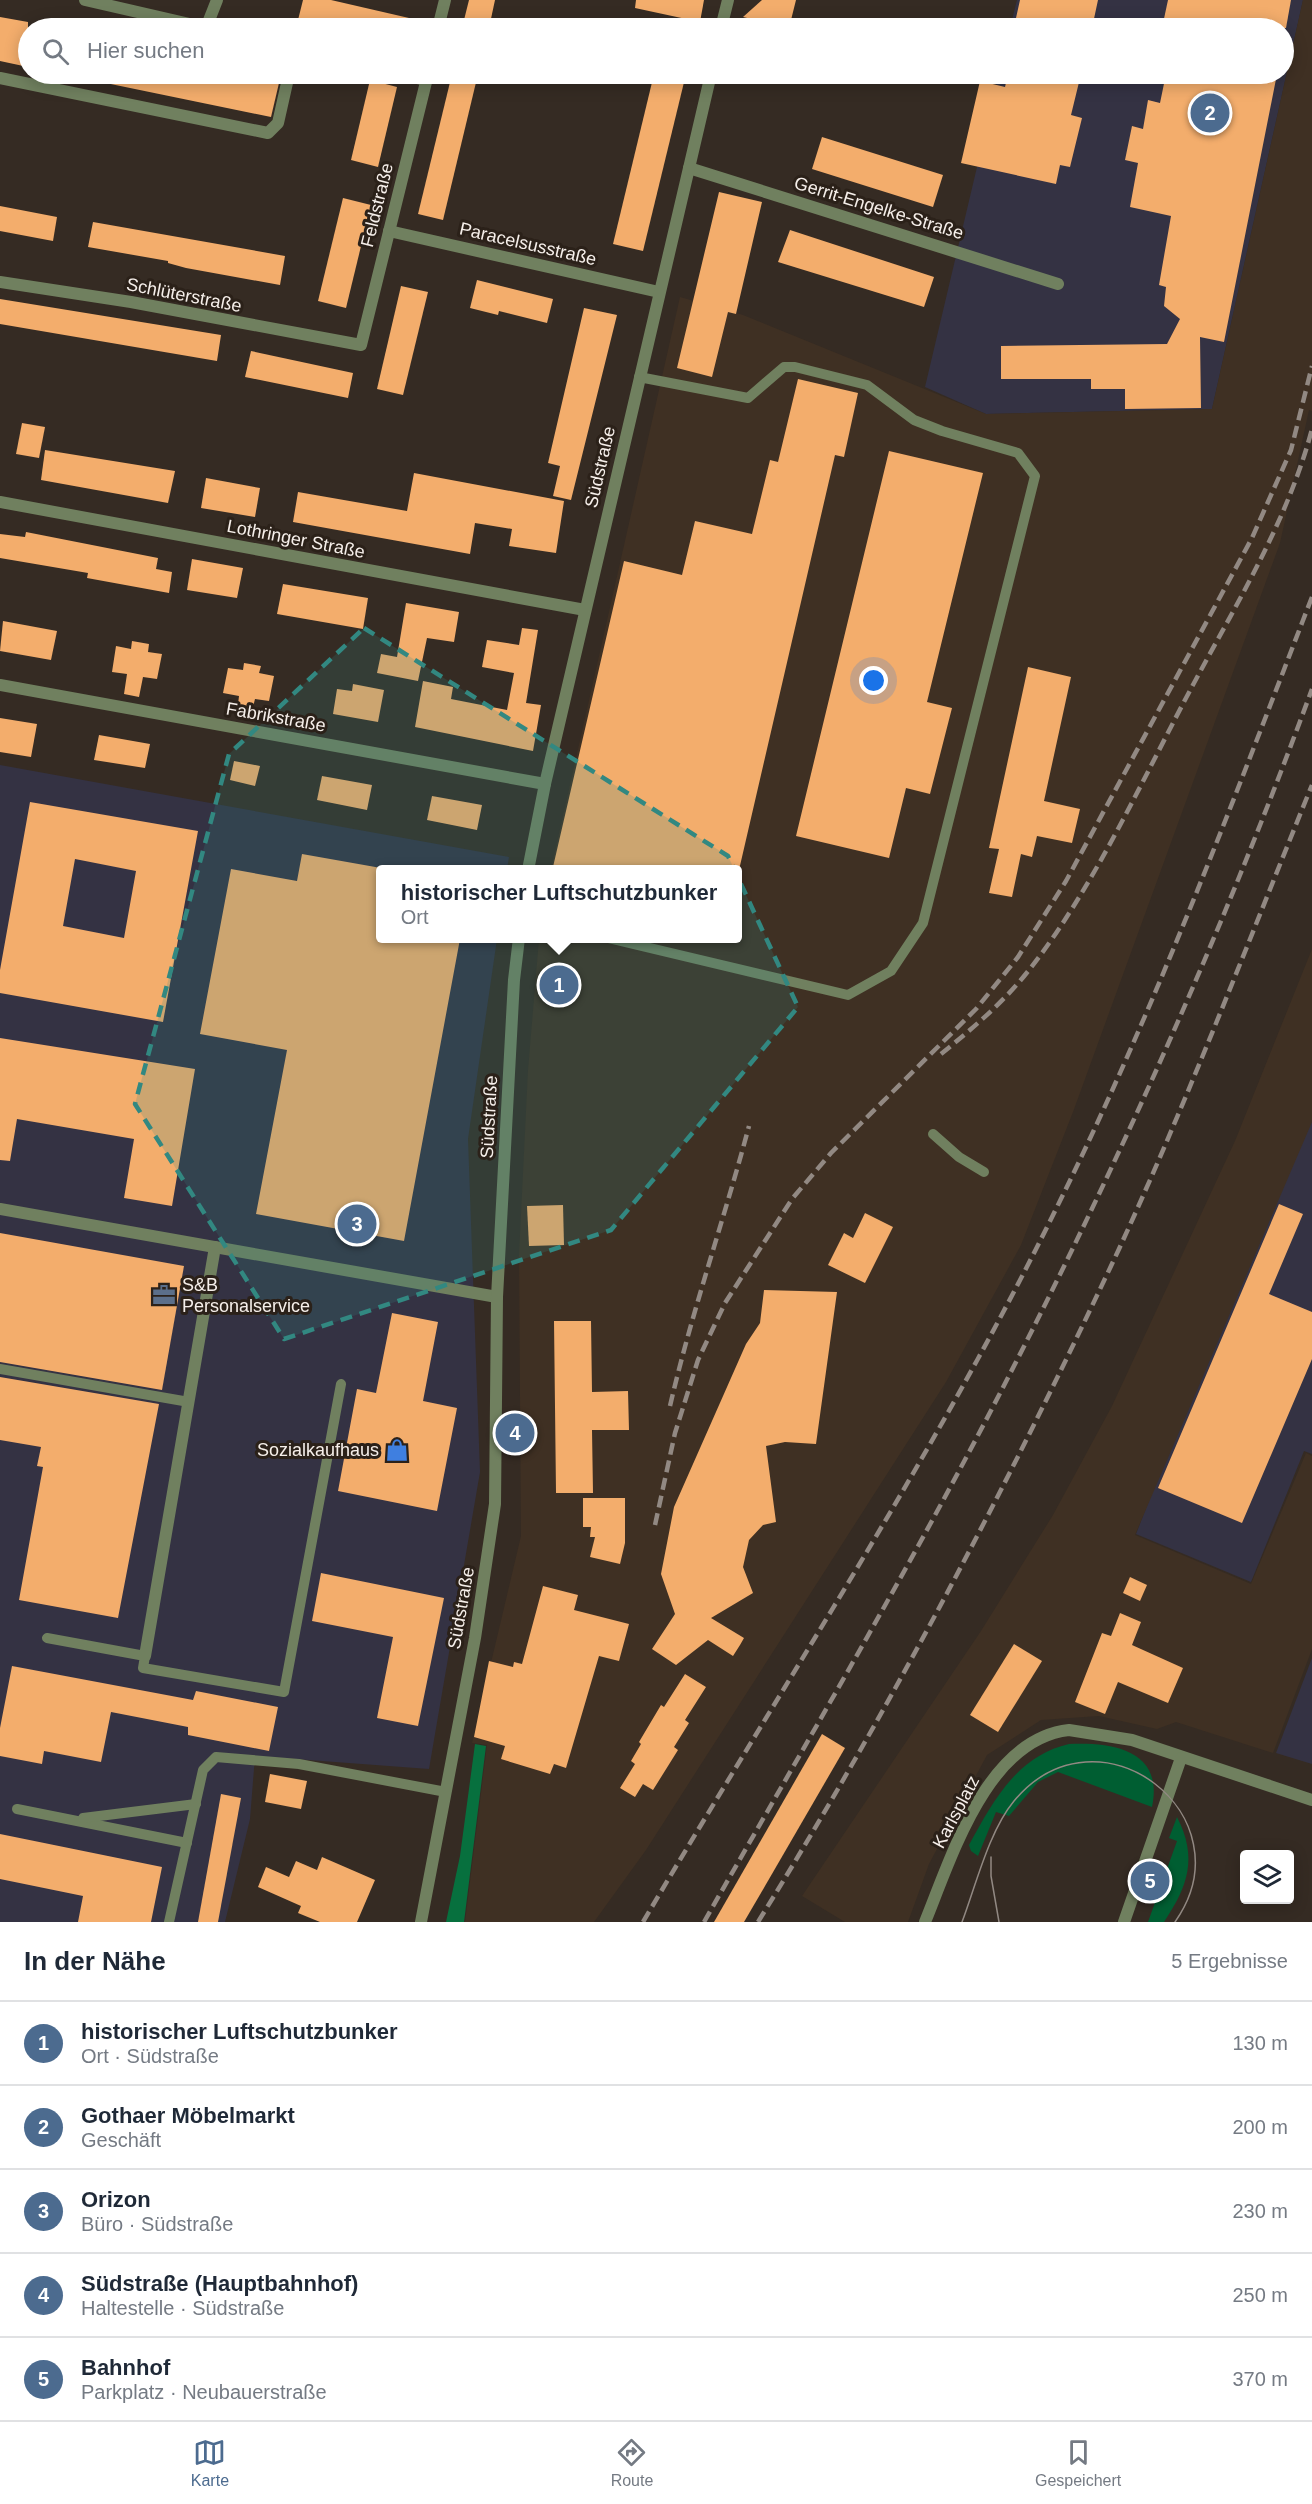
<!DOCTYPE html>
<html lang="de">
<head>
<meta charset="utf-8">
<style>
  :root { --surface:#fff; --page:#f6f6f7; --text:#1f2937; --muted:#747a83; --line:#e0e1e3; --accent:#4c6b8f }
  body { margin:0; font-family:Helvetica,sans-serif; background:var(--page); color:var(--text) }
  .controls { position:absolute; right:18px; bottom:18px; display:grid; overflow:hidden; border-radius:6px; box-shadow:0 3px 15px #0003 }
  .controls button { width:54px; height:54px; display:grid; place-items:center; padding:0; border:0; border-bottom:2px solid var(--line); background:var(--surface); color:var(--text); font:30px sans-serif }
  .you { position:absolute; left:874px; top:681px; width:21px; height:21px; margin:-15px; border:4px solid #fff; border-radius:50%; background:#1a73e8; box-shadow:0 0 0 9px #1a73e833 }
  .badge { display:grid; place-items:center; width:39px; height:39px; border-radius:50%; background:var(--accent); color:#fff; font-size:20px; font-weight:700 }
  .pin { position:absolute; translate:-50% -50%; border:3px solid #fff; box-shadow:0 2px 6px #0006 }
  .popup { position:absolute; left:376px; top:865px; width:366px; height:78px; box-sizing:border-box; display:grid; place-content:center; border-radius:6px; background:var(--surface); filter:drop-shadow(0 2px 4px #0005); font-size:20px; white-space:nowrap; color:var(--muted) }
  .popup b { font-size:22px; color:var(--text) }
  .popup::after { content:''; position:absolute; left:50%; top:100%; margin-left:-12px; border:12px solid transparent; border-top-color:var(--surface) }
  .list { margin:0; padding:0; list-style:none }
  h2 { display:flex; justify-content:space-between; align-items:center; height:78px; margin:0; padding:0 24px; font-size:26px }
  h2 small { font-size:20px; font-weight:400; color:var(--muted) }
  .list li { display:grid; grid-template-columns:39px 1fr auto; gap:18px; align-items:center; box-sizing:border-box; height:84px; padding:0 24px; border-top:2px solid var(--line) }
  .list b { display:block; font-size:22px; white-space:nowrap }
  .list p { margin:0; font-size:20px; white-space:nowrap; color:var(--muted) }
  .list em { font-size:20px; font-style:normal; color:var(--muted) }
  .icon { flex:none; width:33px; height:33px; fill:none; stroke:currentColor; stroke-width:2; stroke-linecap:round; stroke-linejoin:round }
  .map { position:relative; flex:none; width:1312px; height:1922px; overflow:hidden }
  .search { position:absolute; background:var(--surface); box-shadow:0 3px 15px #0003; left:18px; right:18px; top:18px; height:66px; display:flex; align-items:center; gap:15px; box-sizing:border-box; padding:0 21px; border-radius:33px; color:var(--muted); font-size:22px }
  .sheet { height:498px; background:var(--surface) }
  nav { display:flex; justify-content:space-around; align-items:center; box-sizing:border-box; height:84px; border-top:2px solid var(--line); background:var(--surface); font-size:16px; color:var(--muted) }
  nav a { display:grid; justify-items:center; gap:3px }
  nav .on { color:var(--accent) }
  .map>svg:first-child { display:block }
</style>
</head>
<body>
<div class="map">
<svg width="1312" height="1922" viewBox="0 0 1312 1922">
  <rect width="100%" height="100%" fill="#352b23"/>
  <g fill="#343243">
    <polygon points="1017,0 1303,0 1212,409 986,414 925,387 999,74 1284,74 1284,28 1010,28"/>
    <polygon points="0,765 509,857 507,869 380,870 380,938 497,939 468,1139 480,1472 429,1769 255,1756 250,1819 225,1922 0,1922"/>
    <polygon points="1312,1079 1312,1454 1304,1451 1251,1582 1136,1534"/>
    <polygon points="1312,1658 1312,1764 1276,1753"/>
  </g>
  <g fill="#3f3023">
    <polygon points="1303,0 1312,0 1312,411 1309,410 1280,543 1073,1112 1021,1245 946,1382 646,1850 594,1922 465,1922 487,1745 472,1743 521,1536 519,1255 528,1070 539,939 738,938 738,870 551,869 680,297 743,315 986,414 1212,409"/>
    <polygon points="1312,949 1312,1122 1135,1535 1251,1584 1306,1453 1312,1456 1312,1649 1273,1753 1176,1722 1157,1729 1099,1716 1041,1720 987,1755 929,1864 908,1922 845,1922 802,1896 981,1631 1053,1515 1112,1406 1235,1141"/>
  </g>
  <g fill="#005e32">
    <path d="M 1069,1744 C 1113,1742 1164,1750 1152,1807 L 1058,1772 L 1038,1782 L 1009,1816 L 996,1812 L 978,1856 L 971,1851 L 969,1845 C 993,1801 1017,1756 1069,1744 Z"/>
    <path d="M 1177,1817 C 1198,1858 1188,1886 1164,1922 L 1148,1922 L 1177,1841 L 1169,1838 Z"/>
  </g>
  <polygon fill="#07703e" points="475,1744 486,1746 464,1922 446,1922 460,1856"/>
  <g fill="#f3ad6c" fill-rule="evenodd">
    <polygon points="303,0 331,0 422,21 421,28 334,28 298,20"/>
    <polygon points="469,0 495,0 489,28 462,28"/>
    <polygon points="636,0 704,0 700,22 635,8"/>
    <polygon points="762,0 796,0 789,28 743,17"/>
    <polygon points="1020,0 1098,0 1092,28 1019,28 1021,19 1016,18"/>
    <polygon points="1168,0 1291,0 1286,28 1162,28"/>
    <polygon points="0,17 28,22 28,67 0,61"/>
    <polygon points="101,74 233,74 279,83 271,117 101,82"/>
    <polygon points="452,74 478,74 443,220 418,214"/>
    <polygon points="654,74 686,74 643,251 613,244"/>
    <polygon points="1008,74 1081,74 1071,115 1082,118 1070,167 1060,165 1056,184 961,163 980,81 1005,87"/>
    <polygon points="1166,74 1277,74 1224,342 1200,337 1201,408 1125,409 1125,389 1091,389 1091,379 1001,379 1001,346 1167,344 1180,319 1164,306 1166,287 1159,285 1171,216 1130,207 1138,163 1125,160 1132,126 1143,129 1148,100 1160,103"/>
    <polygon points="370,80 397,87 378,167 351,160"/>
    <polygon points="822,137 943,175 933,207 812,169"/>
    <polygon points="719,192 762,202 736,314 728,312 712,377 677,368"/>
    <polygon points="343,198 371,205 346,308 318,301"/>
    <polygon points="0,206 57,217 53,241 0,231"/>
    <polygon points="93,222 285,256 280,285 186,268 168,263 168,261 88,247"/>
    <polygon points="790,230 934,277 924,307 778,262"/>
    <polygon points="477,280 553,299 547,323 499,311 498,315 470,308"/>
    <polygon points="401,286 428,292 403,395 377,389"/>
    <polygon points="0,299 221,335 217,361 0,324"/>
    <polygon points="584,308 617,315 571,500 553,496 560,466 548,463"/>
    <polygon points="251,351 353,373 348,398 245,377"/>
    <polygon points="798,379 858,393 844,457 835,455 739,870 565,870 553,867 624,561 682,575 695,521 752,534 770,460 778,462"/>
    <polygon points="22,423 45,427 39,458 16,454"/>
    <polygon points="45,450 175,471 168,503 41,480"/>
    <polygon points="889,451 983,473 927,702 952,708 930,794 906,788 889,858 796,836"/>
    <polygon points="414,473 564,501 556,553 509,546 512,529 475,523 470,554 293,522 298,492 407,511"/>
    <polygon points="206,478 260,488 255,517 201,508"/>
    <polygon points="26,532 158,558 156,569 172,572 169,593 87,578 88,573 0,558 0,534 25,537"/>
    <polygon points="192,559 243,568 237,598 187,590"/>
    <polygon points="283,584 368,598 363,629 277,614"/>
    <polygon points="406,603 459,612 454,642 427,638 418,681 377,673 381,654 397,657"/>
    <polygon points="3,621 57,631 51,660 0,651"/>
    <polygon points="522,628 538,630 526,703 541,705 533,751 415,727 423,681 453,687 451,699 507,710 514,673 482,667 487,640 519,645"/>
    <polygon points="132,641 149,644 148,652 162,654 157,679 143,677 139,697 124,694 127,674 112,672 116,646 131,649"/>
    <polygon points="244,663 261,666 259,673 274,676 269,701 255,699 251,715 237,713 239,696 223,693 228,668 243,670"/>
    <polygon points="1028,667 1071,677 1044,801 1080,809 1072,843 1037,836 1032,857 1021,854 1012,897 989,893 999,849 989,848"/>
    <polygon points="353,684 384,690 378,722 333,714 337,689 352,691"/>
    <polygon points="0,718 37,724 31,757 0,752"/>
    <polygon points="99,735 150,744 145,768 94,760"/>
    <polygon points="234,761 260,766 255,786 230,780"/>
    <polygon points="322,776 372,785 367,810 317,800"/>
    <polygon points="432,796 482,805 477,830 427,820"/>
    <path d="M 30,802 L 198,831 L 163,1022 L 0,993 L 0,970 ZM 75,859 L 136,871 L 124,938 L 63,926 Z"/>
    <polygon points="302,854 381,868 381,939 460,939 404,1241 256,1214 287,1050 200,1034 231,869 297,881"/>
    <circle cx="559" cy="987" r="14"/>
    <polygon points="0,1038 195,1069 172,1206 124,1198 134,1139 17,1119 10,1161 0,1160"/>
    <polygon points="1279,1204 1303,1214 1269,1294 1312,1312 1312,1359 1242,1523 1158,1488"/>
    <polygon points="563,1205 564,1245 529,1246 527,1206"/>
    <polygon points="865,1213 893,1227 865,1283 828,1265 844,1233 853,1238"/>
    <polygon points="0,1233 184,1266 162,1390 0,1362"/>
    <polygon points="764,1290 837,1292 816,1444 785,1442 766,1446 776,1522 763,1525 749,1540 743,1567 753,1593 711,1618 744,1638 740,1645 733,1656 708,1640 676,1665 652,1649 675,1614 661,1574 674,1507 746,1344 760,1323"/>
    <polygon points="392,1313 438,1322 423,1401 457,1408 437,1511 338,1491 357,1389 376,1393"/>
    <polygon points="554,1321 591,1321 592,1392 628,1391 629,1430 592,1430 593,1493 556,1493"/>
    <polygon points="0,1377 159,1404 118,1618 19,1600 43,1467 37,1466 41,1447 0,1440"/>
    <polygon points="583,1498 625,1498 625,1543 620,1564 590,1557 595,1537 590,1537 591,1527 583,1527"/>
    <polygon points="321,1573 444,1598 418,1726 377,1718 393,1637 312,1621"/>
    <polygon points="1130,1577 1147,1585 1140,1601 1123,1593"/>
    <polygon points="543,1586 578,1595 574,1610 629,1624 619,1661 599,1656 566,1768 554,1764 550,1774 501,1759 505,1746 474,1737 489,1661 513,1667 514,1662 522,1664"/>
    <polygon points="1120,1613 1141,1622 1132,1645 1183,1668 1168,1703 1118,1682 1105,1714 1075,1702 1102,1633 1111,1636"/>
    <polygon points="1014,1644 1042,1661 998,1732 970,1715"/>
    <polygon points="12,1666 193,1700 196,1691 278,1707 269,1751 188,1735 188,1727 111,1712 101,1762 44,1751 42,1764 0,1756 0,1728"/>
    <polygon points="685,1674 706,1687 685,1720 689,1723 674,1747 678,1750 653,1790 643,1784 635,1797 620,1788 635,1764 631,1761 641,1744 639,1742 661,1705 664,1707"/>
    <polygon points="822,1734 845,1748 765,1886 744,1922 714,1922"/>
    <polygon points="270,1774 307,1781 301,1809 265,1802"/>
    <polygon points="221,1794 241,1798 218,1922 198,1922"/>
    <polygon points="0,1834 162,1867 151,1922 78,1922 83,1896 0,1879"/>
    <polygon points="322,1857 375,1880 357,1922 320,1922 298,1913 301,1906 258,1887 266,1867 289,1877 296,1861 317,1870"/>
  </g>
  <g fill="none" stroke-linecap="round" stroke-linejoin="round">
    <g stroke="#70805f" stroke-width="10">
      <polyline points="608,938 848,995 891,971 923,923 1035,476 1018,453 942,431 914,420 867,385 795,367 784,367 748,398 639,377"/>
      <polyline points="933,1134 959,1157 984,1172"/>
      <polyline points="0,1369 189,1402"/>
      <polyline points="47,1638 145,1656 143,1668 284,1692 341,1384"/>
      <polyline points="17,1809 187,1843"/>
      <polyline points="83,1818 196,1804"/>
      <polyline points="169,1922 203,1770 216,1757 299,1764 446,1792"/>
    </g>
    <g stroke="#70805f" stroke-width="12">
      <polyline points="85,0 207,28"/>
      <polyline points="206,28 217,0"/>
      <polyline points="438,28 445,0"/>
      <polyline points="721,28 728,0"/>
      <polyline points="398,74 426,80"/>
      <polyline points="0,78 268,133 278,123 289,74"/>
      <polyline points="689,168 1058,284"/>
      <polyline points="389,231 659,292"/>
      <polyline points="0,282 131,302 361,345 428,74"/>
      <polyline points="0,502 585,610"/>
      <polyline points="0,685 545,784"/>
      <polyline points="528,870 545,784 711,74"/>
      <polyline points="0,1209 497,1297"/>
      <polyline points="145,1656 215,1247"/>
      <polyline points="421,1922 475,1638 495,1504 497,1297 514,980 519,938"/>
      <path d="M 925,1922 C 952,1856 987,1739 1069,1730 L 1132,1740 L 1312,1800"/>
      <polyline points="1124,1922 1181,1758"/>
    </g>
    <g stroke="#928983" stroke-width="1.5">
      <polyline points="991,1857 991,1876 999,1922"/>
      <path d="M 962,1922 C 976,1885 989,1831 1014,1801 C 1099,1699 1250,1816 1175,1922"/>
    </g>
    <g stroke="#928983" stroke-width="4.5" stroke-dasharray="12 6" stroke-linecap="butt">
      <path d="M 941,1054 C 973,1028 1004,1002 1029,970 C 1094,888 1144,776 1194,683 C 1238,601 1288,520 1312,429"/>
      <path d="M 670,1406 C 692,1311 724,1220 749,1126"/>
      <polyline points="655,1525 675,1433 698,1360 725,1303 792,1199 831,1153 976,1009 1018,957 1066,881 1252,538 1291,450 1312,366"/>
      <path d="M 643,1922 C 782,1686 934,1457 1055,1211 C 1154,1012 1232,804 1312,597"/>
      <path d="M 704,1922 C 810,1736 920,1551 1017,1360 C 1128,1143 1228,918 1312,689"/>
      <path d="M 758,1922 C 892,1706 1011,1479 1119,1249 C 1189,1097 1249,940 1312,785"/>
    </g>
  </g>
  <path fill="#328881" fill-opacity="0.2" stroke="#328881" stroke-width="4.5" stroke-dasharray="12 8" stroke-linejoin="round" d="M 364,628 L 728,856 L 798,1007 L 611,1230 L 284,1339 L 135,1104 L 229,754 Z"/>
  <defs>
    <g id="office-bare" transform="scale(1.8)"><path d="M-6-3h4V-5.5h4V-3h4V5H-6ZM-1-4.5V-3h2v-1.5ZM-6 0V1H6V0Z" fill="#5c6f8a" stroke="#2b2119" stroke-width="2.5" paint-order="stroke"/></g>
    <g id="shop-bare" transform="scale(1.8)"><path d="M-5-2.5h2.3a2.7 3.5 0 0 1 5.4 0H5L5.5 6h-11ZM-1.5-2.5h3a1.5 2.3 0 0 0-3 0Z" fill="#3f7fe0" stroke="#2b2119" stroke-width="2.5" paint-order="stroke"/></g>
  </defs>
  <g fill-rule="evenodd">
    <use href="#office-bare" x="164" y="1295"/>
    <use href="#shop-bare" x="397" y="1450"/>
  </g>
  <g text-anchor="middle" stroke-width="6" stroke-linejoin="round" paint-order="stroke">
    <g font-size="18" fill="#f6efea" stroke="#2b2119">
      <text transform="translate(377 205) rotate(-76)" y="6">Feldstraße</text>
      <text transform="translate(879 208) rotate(17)" y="6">Gerrit-Engelke-Straße</text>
      <text transform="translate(528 244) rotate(13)" y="6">Paracelsusstraße</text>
      <text transform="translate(184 295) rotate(11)" y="6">Schlüterstraße</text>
      <text transform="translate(600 467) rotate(-77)" y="6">Südstraße</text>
      <text transform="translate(296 539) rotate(11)" y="6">Lothringer Straße</text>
      <text transform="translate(276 717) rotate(10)" y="6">Fabrikstraße</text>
      <text transform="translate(489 1117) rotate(-87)" y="6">Südstraße</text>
      <text transform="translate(461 1608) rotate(-80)" y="6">Südstraße</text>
      <text transform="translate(956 1812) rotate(-62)" y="6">Karlsplatz</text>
    </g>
    <g font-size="18" fill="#f6efea" stroke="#2b2119" text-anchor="start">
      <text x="182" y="1291">S&amp;B<tspan x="182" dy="21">Personalservice</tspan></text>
      <text x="379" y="1456" text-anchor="end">Sozialkaufhaus</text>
    </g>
  </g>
</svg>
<div class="controls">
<button><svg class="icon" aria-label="layers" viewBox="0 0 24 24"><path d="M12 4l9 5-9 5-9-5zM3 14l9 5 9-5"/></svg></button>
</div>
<div class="you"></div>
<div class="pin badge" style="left:559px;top:985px">1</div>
<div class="popup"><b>historischer Luftschutzbunker</b>Ort</div>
<div class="pin badge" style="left:1210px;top:113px">2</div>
<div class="pin badge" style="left:357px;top:1224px">3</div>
<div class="pin badge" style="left:515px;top:1433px">4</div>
<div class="pin badge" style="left:1150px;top:1881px">5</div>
<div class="search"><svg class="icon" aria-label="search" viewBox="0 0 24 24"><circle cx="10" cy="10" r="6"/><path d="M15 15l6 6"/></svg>Hier suchen</div>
</div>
<section class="sheet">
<h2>In der Nähe<small>5 Ergebnisse</small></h2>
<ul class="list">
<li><span class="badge">1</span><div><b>historischer Luftschutzbunker</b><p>Ort · Südstraße</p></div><em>130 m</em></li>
<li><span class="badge">2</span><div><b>Gothaer Möbelmarkt</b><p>Geschäft</p></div><em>200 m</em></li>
<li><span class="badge">3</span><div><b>Orizon</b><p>Büro · Südstraße</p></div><em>230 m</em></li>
<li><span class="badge">4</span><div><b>Südstraße (Hauptbahnhof)</b><p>Haltestelle · Südstraße</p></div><em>250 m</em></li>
<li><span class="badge">5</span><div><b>Bahnhof</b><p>Parkplatz · Neubauerstraße</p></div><em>370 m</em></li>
</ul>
</section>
<nav>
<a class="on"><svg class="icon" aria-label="map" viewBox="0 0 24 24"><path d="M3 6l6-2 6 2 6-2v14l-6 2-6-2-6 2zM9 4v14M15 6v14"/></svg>Karte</a>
<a><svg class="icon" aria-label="directions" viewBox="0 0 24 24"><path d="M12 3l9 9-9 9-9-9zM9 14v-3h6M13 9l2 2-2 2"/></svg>Route</a>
<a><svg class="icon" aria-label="saved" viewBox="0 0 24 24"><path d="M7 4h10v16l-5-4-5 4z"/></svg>Gespeichert</a>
</nav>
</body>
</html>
